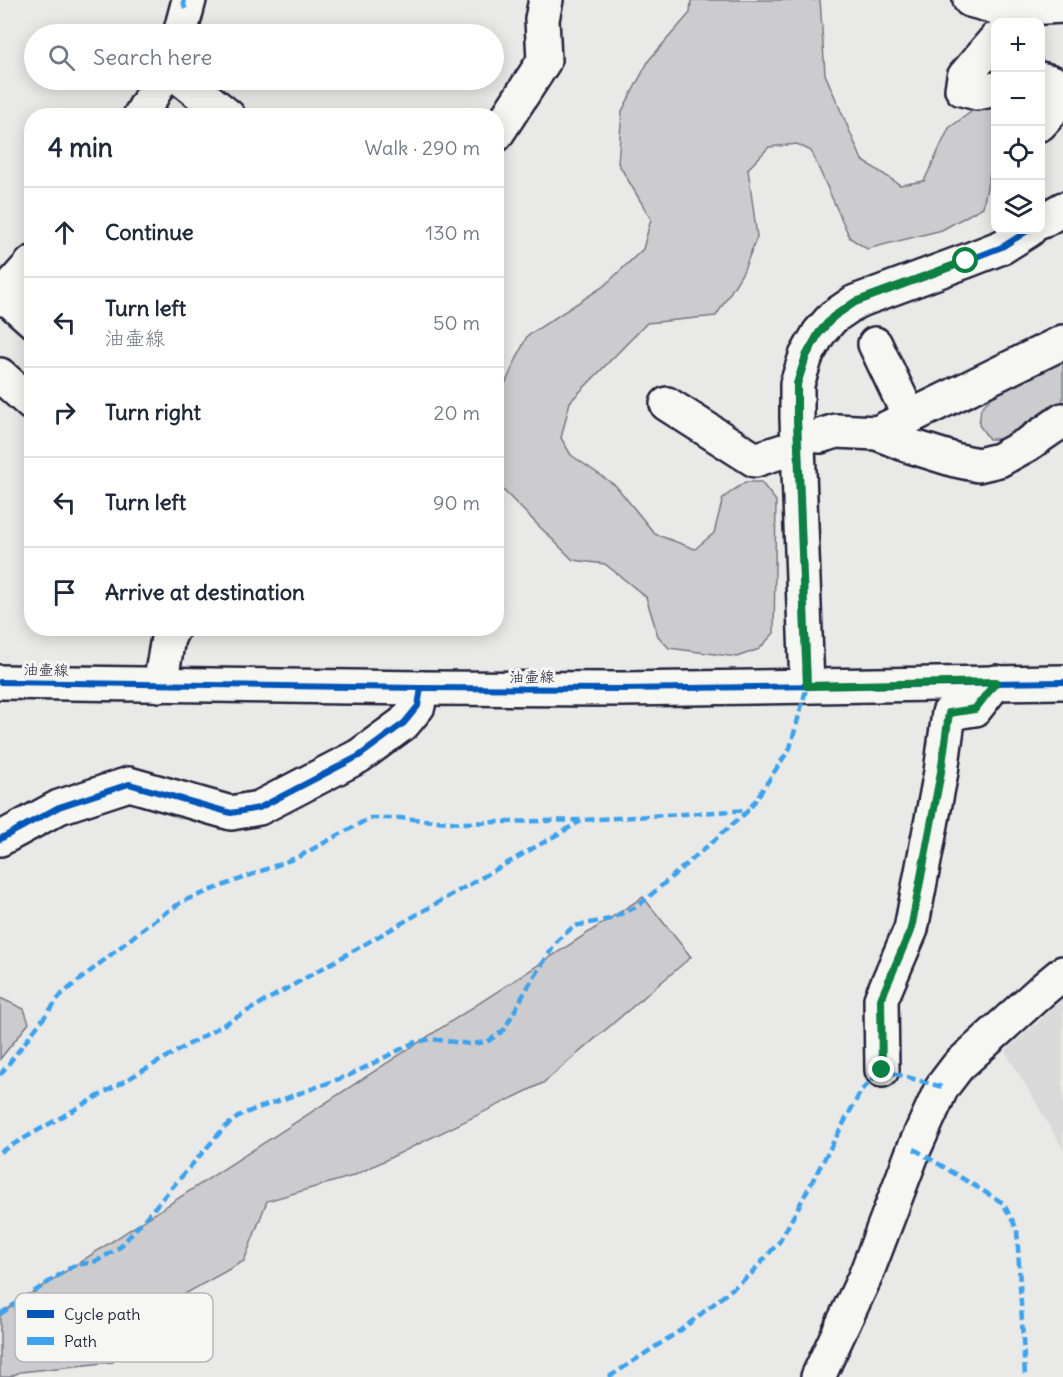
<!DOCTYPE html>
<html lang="en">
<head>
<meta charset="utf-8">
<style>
  :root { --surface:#fff; --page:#f6f6f7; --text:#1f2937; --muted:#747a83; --line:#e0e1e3 }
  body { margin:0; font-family:Delius,"Klee One",sans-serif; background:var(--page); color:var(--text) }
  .controls { position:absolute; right:18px; top:18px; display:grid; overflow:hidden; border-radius:12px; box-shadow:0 3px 15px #0003 }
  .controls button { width:54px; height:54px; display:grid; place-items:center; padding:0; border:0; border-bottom:2px solid var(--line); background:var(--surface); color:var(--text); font:30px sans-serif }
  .stop { position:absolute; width:18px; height:18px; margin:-14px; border:4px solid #0b8043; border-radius:50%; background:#fff }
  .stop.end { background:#0b8043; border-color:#fff; box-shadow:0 2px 6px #0008 }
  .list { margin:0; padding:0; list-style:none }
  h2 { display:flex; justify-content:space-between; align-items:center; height:78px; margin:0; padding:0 24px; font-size:26px }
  h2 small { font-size:20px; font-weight:400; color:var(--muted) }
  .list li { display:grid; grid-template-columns:39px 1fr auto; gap:18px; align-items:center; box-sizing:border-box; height:90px; padding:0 24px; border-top:2px solid var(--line) }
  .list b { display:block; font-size:22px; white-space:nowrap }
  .list p { margin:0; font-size:20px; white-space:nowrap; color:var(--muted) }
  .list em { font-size:20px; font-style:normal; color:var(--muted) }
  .icon { flex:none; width:33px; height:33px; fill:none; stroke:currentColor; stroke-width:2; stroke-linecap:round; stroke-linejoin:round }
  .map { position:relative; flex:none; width:1063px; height:1377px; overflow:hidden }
  .search { position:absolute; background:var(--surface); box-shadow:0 3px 15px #0003; left:24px; top:24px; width:480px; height:66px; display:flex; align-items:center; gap:15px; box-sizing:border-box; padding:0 21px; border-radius:33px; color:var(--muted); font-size:22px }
  .panel { position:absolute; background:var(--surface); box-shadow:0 3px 15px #0003; left:24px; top:108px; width:480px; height:528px; border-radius:24px }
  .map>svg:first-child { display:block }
</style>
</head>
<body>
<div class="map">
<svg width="1063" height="1377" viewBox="0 0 1063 1377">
  <rect width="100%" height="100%" fill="#e9e9e7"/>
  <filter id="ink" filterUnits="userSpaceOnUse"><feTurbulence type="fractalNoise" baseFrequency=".0167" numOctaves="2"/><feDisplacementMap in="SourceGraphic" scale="12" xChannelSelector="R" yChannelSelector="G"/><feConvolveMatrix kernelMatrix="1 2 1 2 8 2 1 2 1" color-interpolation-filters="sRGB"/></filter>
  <g filter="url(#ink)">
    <polygon fill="#dadada" points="1063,999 1063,1149 1005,1051"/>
    <g fill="#ccccce" stroke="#777784" stroke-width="1.5">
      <polygon points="691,0 820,0 825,74 862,160 900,185 924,181 949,128 975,109 995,105 995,161 991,168 983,207 942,230 867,249 850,238 811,151 797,144 769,147 748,169 757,237 743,272 716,316 647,323 570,402 561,438 571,455 616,486 655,534 695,549 714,533 723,498 745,482 761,482 776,501 774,633 759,649 737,657 669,648 658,636 646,597 605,564 573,560 497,484 496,398 505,384 527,336 604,286 643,249 651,219 618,163 622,111 649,60 690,13"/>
      <polygon points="1063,355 1063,406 1007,439 989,439 979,425 981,408 1000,389"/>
      <polygon points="643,897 691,957 543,1083 353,1176 267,1201 244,1261 140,1319 113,1362 20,1372 10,1377 0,1377 0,1314"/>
      <polygon points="0,998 24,1009 29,1023 0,1059"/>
    </g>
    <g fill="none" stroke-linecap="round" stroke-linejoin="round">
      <g stroke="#22223b" stroke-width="38">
        <g id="minor">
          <polyline points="970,0 1017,13 1026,8 1063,6"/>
          <polyline points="180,34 189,0"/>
          <polyline points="996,39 964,77 962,89 977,93 996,89"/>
          <path d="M 1040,79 L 1052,82 C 1057,105 1056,107 1040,124"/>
          <polyline points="183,80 228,116"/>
          <polyline points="140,116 161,80"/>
          <polyline points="496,135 544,61 542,19 546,0"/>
          <polyline points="1040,222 1063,209"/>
          <polyline points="4,295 32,320"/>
          <polyline points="0,299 32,263"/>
          <polyline points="875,344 909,416"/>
          <polyline points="0,375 32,404"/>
          <polyline points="667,404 755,460 783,451"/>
          <polyline points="877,433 1063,342"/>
          <polyline points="820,436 836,431 877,433 907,445 955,460 978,465 999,460 1028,444 1063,420"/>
          <polyline points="160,685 168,638 173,628"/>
          <polyline points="807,686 797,418 797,384 806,356 819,333 833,317 855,302 966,261 1002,247 1029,230"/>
          <polyline points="0,839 59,807 129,784 231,813 259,808 359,756 404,723 418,706 421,688"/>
          <polyline points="882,1070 881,999 911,929 941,772 949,713 975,709 996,682"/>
          <polyline points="818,1377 865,1277 914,1149 942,1087 958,1066 1040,992 1063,973"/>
        </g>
      </g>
      <g stroke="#22223b" stroke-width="38">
        <polyline id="major" points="0,682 421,688 623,689 1063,682"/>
      </g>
      <use href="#minor" stroke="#f6f6f2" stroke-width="33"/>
      <use href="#major" stroke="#f6f6f2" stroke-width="33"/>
      <g stroke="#3ea2ec" stroke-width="4.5" stroke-dasharray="9 4.5" stroke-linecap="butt">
        <polyline points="183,0 186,12"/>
        <polyline points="0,1075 62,994 149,924 183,901 298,857 370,818 400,818 461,823 583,820 749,810"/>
        <polyline points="914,1149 1003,1203 1017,1229 1025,1377"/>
        <polyline points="0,1152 581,821"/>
        <polyline points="0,1314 73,1266 97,1261 120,1247 224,1128 242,1114 350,1075 413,1043 431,1039 470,1044 487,1042 504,1030 526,990 557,941 574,926 610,919 638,906 749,810 790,748 807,686"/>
        <polyline points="609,1377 681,1330 752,1273 780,1241 861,1091 882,1070 942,1087"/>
      </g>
      <g stroke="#f6f6f2" stroke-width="10">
        <g id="cycleway">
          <polyline points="0,682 421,688 623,689 1063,682"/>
          <polyline points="807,686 797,418 797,384 806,356 819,333 833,317 855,302 966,261 1002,247 1029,230"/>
          <polyline points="0,839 59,807 129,784 231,813 259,808 359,756 404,723 418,706 421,688"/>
        </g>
      </g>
      <use href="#cycleway" stroke="#0057b8" stroke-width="6"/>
    </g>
  </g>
  <g fill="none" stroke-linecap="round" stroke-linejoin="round" filter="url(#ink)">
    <polyline stroke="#0b8043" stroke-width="8" points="882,1070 881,999 911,929 941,772 949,713 975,709 996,682 807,686 797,418 797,384 806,356 819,333 833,317 855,302 966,261"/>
  </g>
  <g text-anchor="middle" stroke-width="6" stroke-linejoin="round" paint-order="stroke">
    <g font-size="15" fill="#22223b" stroke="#f6f6f2">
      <text transform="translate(46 670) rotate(1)" y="5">油壷線</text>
      <text x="532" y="682">油壷線</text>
    </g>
  </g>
  <rect x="15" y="1293" width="198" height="69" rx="9" fill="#f6f6f2" stroke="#b6b6bb" stroke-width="1.5"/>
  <rect x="27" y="1310" width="27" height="8" fill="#0057b8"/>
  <rect x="27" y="1337" width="27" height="8" fill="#3ea2ec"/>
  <g font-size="16" fill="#22223b">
    <text x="64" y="1320">Cycle path</text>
    <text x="64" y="1347">Path</text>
  </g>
</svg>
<div class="controls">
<button>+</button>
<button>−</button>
<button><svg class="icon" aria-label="locate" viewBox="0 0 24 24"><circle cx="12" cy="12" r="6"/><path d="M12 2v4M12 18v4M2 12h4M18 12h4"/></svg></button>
<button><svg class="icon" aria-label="layers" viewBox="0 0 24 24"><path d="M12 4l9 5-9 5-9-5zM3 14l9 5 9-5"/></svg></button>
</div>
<div class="stop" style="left:966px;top:261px"></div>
<div class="stop end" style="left:882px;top:1070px"></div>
<div class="search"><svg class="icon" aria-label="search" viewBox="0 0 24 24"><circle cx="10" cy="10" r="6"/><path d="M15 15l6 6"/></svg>Search here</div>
<section class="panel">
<h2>4 min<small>Walk · 290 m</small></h2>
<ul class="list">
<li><svg class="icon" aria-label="ahead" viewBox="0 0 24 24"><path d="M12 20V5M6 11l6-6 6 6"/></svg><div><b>Continue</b></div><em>130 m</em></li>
<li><svg class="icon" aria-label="left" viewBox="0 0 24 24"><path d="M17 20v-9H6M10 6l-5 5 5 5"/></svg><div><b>Turn left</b><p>油壷線</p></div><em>50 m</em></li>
<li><svg class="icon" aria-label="right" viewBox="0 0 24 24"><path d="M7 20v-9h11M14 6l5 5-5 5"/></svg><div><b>Turn right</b></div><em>20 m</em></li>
<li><svg class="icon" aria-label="left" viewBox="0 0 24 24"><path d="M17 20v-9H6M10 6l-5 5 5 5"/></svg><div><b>Turn left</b></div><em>90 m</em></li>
<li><svg class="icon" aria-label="arrive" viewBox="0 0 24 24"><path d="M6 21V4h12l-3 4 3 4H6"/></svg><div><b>Arrive at destination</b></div></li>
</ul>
</section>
</div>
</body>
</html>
